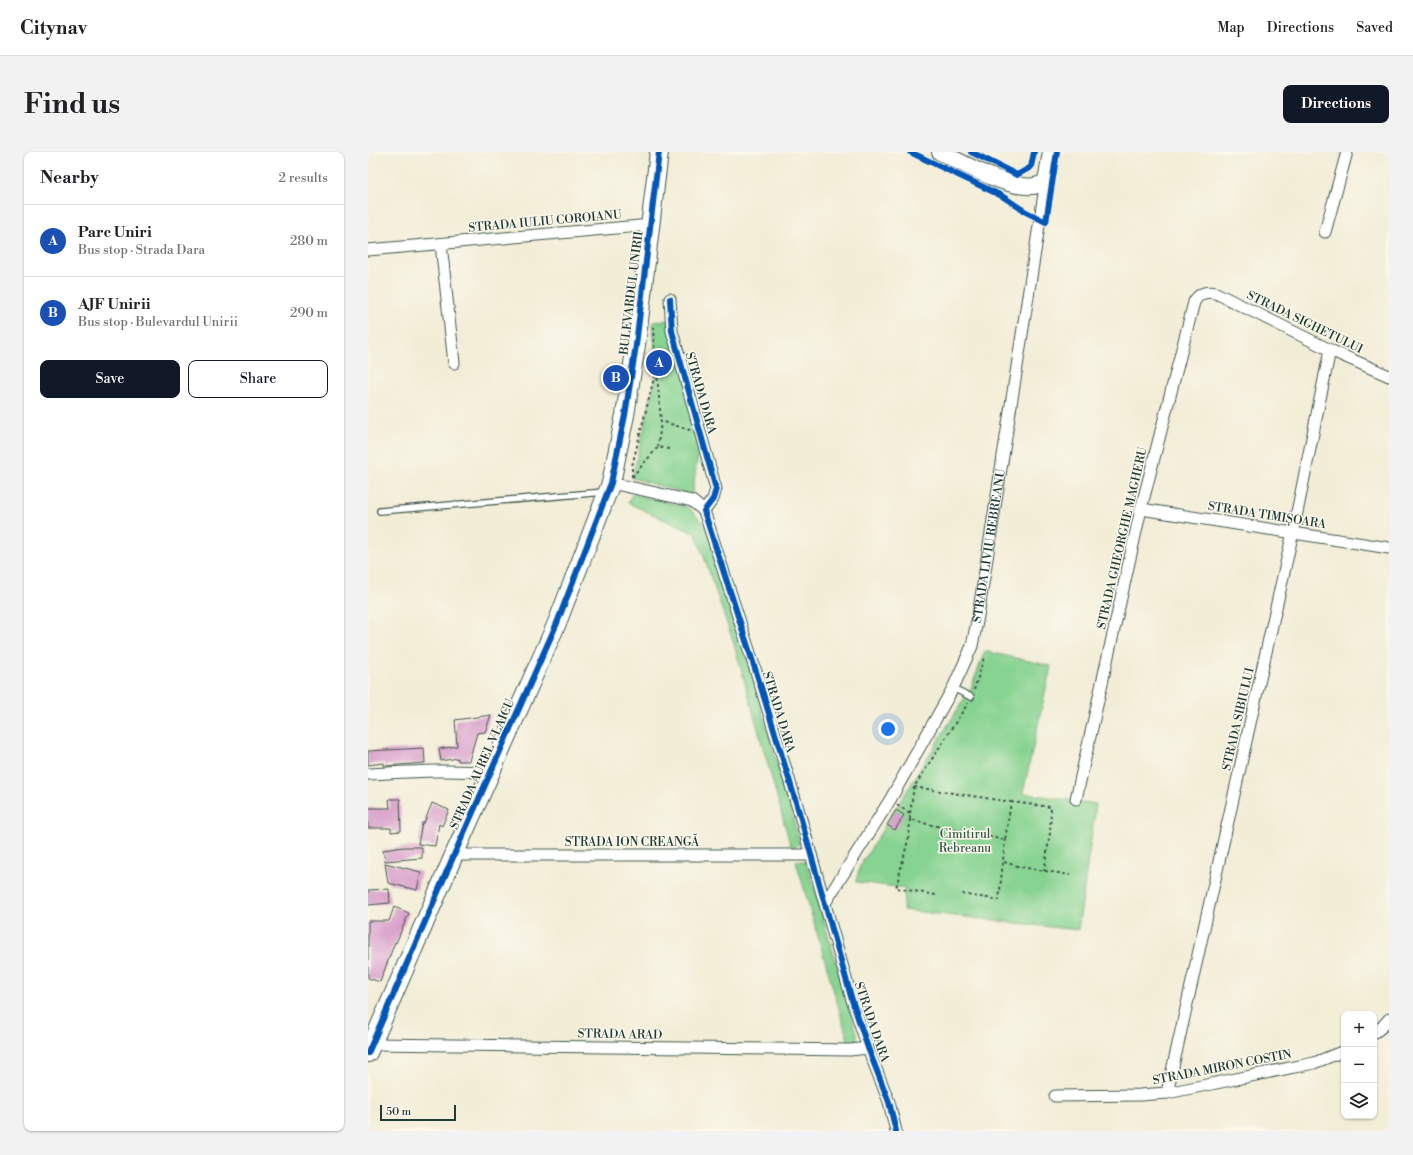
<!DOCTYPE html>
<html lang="en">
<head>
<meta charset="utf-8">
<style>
  :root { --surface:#fff; --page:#f2f2f2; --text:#202124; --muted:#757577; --line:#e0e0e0; --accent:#111827 }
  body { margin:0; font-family:"Libre Bodoni",serif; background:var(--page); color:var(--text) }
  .controls { position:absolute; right:12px; bottom:12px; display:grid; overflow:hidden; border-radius:8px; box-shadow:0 1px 3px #0004 }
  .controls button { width:36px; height:36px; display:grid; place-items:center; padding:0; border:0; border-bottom:1px solid var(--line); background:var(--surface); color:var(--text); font:20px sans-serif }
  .scale { position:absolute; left:12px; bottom:10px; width:76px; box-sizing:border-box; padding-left:4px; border:2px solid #1f3d34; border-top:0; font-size:11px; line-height:14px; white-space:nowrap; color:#1f3d34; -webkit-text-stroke:3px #fbf7ec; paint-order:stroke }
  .you { position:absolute; left:520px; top:577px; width:14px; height:14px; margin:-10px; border:3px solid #fff; border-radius:50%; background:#1a73e8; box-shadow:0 0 0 6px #1a73e833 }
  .badge { display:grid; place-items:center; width:26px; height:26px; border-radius:50%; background:var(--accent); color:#fff; font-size:13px; font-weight:700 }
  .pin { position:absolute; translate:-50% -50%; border:2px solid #fff; box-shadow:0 1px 4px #0006 }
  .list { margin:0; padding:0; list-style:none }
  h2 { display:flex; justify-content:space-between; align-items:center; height:52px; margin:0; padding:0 16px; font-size:17px }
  h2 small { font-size:13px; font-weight:400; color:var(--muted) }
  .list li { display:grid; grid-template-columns:26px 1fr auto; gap:12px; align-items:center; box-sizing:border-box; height:72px; padding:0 16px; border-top:1px solid var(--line) }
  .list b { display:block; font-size:15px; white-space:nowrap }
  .list p { margin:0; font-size:13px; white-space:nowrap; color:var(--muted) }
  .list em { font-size:13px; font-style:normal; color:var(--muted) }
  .actions { display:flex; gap:8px; padding:12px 16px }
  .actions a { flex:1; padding:9px 0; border:1px solid var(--accent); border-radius:8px; text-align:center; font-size:14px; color:var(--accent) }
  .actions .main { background:var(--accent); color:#fff }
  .icon { flex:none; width:22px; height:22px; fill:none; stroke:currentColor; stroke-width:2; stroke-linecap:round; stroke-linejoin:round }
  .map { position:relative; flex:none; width:1021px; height:979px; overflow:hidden; border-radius:8px }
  header { display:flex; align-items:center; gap:24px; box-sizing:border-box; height:56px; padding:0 20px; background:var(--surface); border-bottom:1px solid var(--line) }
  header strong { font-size:19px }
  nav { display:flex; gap:22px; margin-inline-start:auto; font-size:14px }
  .intro { display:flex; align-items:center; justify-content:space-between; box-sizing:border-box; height:96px; padding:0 24px }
  h1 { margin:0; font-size:28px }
  .button { padding:10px 18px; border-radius:8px; background:var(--accent); color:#fff; font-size:14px; font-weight:700 }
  main { display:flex; gap:24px; padding:0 24px }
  aside { flex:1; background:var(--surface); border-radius:8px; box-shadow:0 1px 3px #0004 }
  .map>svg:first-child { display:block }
</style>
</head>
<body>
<header>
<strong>Citynav</strong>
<nav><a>Map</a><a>Directions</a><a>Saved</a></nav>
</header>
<div class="intro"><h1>Find us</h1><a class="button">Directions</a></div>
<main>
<aside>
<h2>Nearby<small>2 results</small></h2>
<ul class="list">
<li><span class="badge" style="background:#1a4fb4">A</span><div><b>Parc Uniri</b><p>Bus stop · Strada Dara</p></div><em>280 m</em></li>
<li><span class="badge" style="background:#1a4fb4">B</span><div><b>AJF Unirii</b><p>Bus stop · Bulevardul Unirii</p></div><em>290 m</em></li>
</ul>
<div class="actions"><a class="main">Save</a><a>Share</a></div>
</aside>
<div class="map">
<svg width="1021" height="979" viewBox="0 0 1021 979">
  <rect width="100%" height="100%" fill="#fbf7ec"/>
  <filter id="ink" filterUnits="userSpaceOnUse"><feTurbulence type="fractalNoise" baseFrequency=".025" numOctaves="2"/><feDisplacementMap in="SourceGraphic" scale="8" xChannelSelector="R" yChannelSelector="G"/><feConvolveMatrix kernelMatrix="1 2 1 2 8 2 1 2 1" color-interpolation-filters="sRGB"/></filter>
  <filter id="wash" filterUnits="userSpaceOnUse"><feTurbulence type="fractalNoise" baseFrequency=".012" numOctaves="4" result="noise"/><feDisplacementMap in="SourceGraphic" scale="16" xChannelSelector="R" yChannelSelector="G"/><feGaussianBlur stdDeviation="0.9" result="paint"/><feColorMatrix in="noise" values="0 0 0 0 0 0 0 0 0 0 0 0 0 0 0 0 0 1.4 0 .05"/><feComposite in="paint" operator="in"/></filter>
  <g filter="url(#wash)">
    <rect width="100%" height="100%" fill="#f2edd6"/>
    <g fill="#87d391" stroke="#538862">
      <polygon points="303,168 333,283 324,343 264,326 289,222 285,170"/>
      <polygon points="264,342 320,355 338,374 377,500 430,684 431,692 427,695 423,695 366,492 328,382 260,351"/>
      <polygon points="617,499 683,514 655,641 728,652 710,778 535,758 537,736 488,730 492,714 603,536"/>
      <polygon points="428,709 437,709 443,725 489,882 489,888 485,891 481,891"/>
    </g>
    <g id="blocks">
      <g fill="#d392c6">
        <polygon points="123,563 117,580 109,581 101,609 90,609 90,606 73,609 71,597 89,594 87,568"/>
        <polygon points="56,596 57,611 16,614 16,611 0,613 0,599"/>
        <polygon points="21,647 32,647 33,679 23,680 23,676 0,676 0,656 22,656"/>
        <polygon points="64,651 81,658 74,674 71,672 67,694 50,692 54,671 56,671"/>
        <polygon points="528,658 536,663 527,678 519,673"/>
        <polygon points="36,695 54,695 54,706 17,709 15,698"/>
        <polygon points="17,711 53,720 49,738 20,731"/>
        <polygon points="21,737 22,751 0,753 0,738"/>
        <polygon points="26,755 41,761 28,791 27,790 12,830 0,826 0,769 21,769"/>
      </g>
    </g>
  </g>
  <g filter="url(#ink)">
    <use href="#blocks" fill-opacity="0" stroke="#3f574c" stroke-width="1"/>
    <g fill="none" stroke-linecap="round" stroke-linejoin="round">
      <g stroke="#3f574c" stroke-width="8">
        <g id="service">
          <polyline points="12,359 237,340"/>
          <polyline points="585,536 603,545"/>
        </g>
      </g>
      <g stroke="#3f574c" stroke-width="13">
        <g id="minor">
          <polyline points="957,80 979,0"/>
          <polyline points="73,92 86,211"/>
          <polyline points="0,98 283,73"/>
          <polyline points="302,147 304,179 348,337 345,347 336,359 392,532 431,660 484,848 500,896 521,950 528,979"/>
          <polyline points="243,331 324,349 336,359"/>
          <polyline points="773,357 1021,396"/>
          <path d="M 0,622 C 41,620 81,617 122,621"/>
          <path d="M 708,647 L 773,357 L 826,150 C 831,141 838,139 848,141 L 962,198 L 1021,224"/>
          <polyline points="86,703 443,703"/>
          <path id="s1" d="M 457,751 L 522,648 L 585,536 L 604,494 L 610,464 L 678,29"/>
          <polyline points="1006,881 1015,874 1021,867"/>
          <polyline points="4,892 482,898 500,896"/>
          <polyline points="799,941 925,380 962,198"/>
          <polyline points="687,944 772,943 799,941 946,911 976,899"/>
        </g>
      </g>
      <g stroke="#3f574c" stroke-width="18">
        <path id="secondary" d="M 572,0 C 595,11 646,41 670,33 C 673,33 676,30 678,29 L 683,0"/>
      </g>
      <g stroke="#3f574c" stroke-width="20">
        <polyline id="primary" points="0,901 86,703 189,471 243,331 257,263 268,193 291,0"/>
      </g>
      <g stroke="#3f574c" stroke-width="2" stroke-dasharray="3 3" stroke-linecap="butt">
        <polyline points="287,222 289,222 293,269"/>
        <polyline points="290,295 293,269 322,278"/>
        <polyline points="264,325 264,314 287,222 285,172"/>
        <polyline points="264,325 290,295 301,297"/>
        <polyline points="606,538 616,506"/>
        <polyline points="643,650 683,655 682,681 676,719"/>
        <polyline points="529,653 542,661 542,667 559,672 637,688 643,650 546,635 600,551"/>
        <polyline points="542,661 546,635"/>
        <polyline points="542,667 541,684 528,736 568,743"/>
        <polyline points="636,710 653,715 702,723"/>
        <polyline points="594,742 631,748 637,688"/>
      </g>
      <use href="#service" stroke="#fff" stroke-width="5.5"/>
      <use href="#minor" stroke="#fff" stroke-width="11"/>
      <use href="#secondary" stroke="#fff" stroke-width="16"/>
      <use href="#primary" stroke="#fff" stroke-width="18"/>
      <g stroke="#fbf7ec" stroke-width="8">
        <g id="cycleway">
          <polyline points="542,0 634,44 658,60 678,70 689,0"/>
          <polyline points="603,0 649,23 663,15 666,0"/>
          <polyline points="302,147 304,179 348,337 345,347 336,359 392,532 431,660 484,848 500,896 521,950 528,979"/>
          <polyline points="0,901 86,703 189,471 243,331 257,263 268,193 291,0"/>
        </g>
      </g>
      <use href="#cycleway" stroke="#0057b8" stroke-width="6"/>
    </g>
  </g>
  <g text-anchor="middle" stroke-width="3" stroke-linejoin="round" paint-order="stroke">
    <g font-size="12" fill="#1f3d34" stroke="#fbf7ec">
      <text transform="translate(177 69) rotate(-5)" y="4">STRADA IULIU COROIANU</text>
      <text transform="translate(263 141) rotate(-83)" y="4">BULEVARDUL UNIRII</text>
      <text transform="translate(937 170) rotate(26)" y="4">STRADA SIGHETULUI</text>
      <text transform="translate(333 241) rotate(74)" y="4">STRADA DARA</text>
      <text transform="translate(899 363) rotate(9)" y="4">STRADA TIMIȘOARA</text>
      <text transform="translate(754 386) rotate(-77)" y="4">STRADA GHEORGHE MAGHERU</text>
      <text dy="4" stroke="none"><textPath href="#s1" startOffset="398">STRADA LIVIU REBREANU</textPath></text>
      <text transform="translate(411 560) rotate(73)" y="4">STRADA DARA</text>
      <text transform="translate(870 567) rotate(-77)" y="4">STRADA SIBIULUI</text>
      <text transform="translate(114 612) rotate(-66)" y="4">STRADA AUREL VLAICU</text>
      <text x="264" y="694">STRADA ION CREANGĂ</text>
      <text transform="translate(504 870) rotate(71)" y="4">STRADA DARA</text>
      <text transform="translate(252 882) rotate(1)" y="4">STRADA ARAD</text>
      <text transform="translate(854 915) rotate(-11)" y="4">STRADA MIRON COSTIN</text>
    </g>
    <g font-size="12" fill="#345b47" stroke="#fbf7ec">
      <text x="597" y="686">Cimitirul<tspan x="597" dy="14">Rebreanu</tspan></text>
    </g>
  </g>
</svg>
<div class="controls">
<button>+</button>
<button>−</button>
<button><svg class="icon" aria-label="layers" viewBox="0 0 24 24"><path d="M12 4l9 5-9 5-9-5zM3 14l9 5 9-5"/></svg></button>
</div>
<div class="scale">50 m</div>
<div class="you"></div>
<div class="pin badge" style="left:291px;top:211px;background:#1a4fb4">A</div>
<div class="pin badge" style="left:248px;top:226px;background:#1a4fb4">B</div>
</div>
</main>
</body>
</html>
